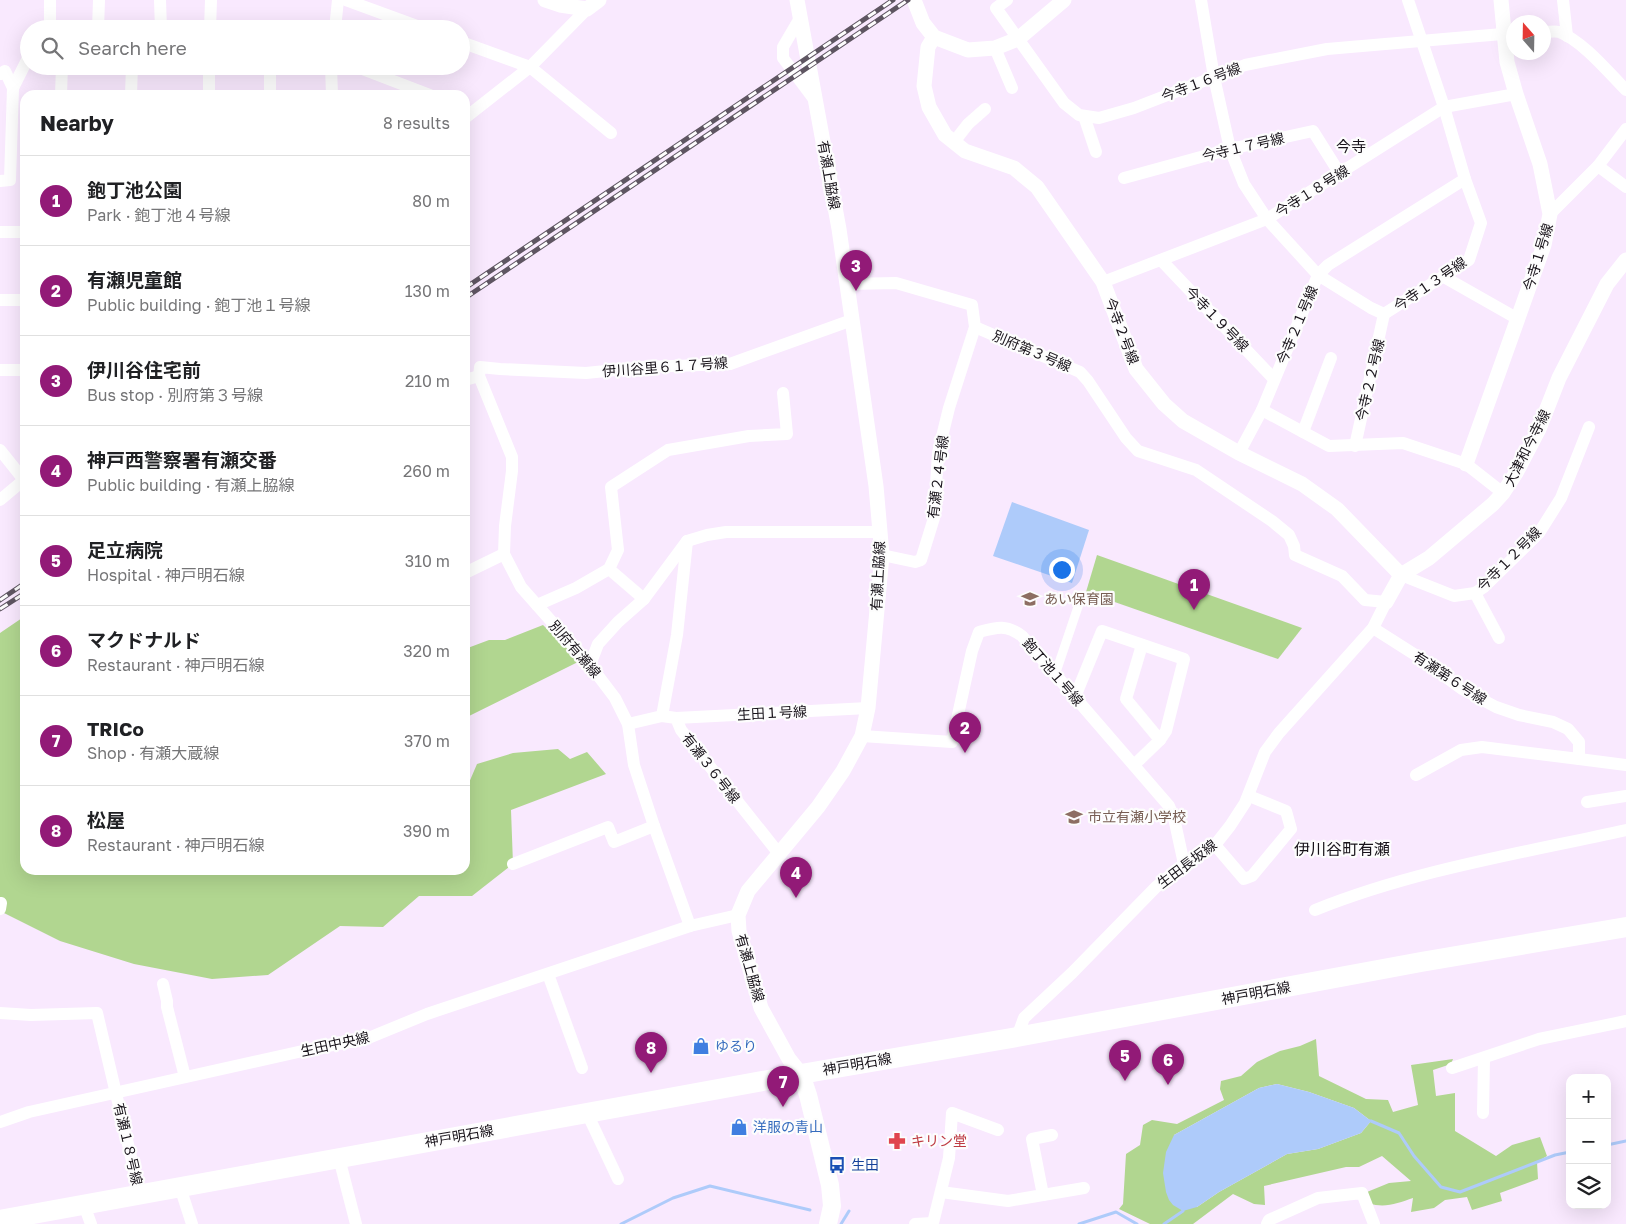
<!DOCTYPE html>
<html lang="en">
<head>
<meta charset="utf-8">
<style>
  :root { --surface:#fff; --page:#f6f6f6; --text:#202124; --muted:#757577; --line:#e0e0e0; --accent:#921a77 }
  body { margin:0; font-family:"Golos Text","Noto Sans JP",sans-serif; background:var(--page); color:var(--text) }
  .controls { position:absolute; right:15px; bottom:15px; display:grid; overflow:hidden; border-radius:10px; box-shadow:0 5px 20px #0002 }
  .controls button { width:45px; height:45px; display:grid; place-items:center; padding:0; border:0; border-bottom:1px solid var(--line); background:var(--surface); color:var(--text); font:25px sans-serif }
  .compass { position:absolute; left:1506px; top:15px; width:45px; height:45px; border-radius:50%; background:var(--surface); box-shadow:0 5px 20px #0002; rotate:340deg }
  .you { position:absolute; left:1061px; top:569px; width:18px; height:18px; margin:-12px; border:4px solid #fff; border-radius:50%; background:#1a73e8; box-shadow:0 0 0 8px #1a73e833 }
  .badge { display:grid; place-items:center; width:32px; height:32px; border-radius:50%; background:var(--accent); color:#fff; font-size:16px; font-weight:700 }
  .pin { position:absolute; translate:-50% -41px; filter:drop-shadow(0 1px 2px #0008) }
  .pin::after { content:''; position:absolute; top:26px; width:18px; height:15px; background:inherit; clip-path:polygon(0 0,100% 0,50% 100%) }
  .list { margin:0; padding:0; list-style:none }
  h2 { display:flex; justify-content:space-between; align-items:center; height:65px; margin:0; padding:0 20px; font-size:21px }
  h2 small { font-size:16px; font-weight:400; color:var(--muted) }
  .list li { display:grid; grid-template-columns:32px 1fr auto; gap:15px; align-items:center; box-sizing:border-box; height:90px; padding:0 20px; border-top:1px solid var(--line) }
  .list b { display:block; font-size:19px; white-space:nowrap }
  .list p { margin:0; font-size:16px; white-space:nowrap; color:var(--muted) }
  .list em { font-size:16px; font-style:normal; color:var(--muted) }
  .icon { flex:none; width:28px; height:28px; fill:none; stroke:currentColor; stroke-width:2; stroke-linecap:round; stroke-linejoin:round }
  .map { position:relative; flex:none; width:1626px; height:1224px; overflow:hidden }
  .search { position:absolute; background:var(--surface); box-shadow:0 5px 20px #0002; left:20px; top:20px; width:450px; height:55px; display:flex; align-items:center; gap:12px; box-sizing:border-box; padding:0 18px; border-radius:28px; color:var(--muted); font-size:19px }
  .panel { position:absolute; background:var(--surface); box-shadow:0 5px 20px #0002; left:20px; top:90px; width:450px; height:785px; border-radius:15px }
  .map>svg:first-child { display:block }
</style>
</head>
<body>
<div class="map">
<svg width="1626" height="1224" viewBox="0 0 1626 1224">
  <rect width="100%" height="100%" fill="#f9e9fe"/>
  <g fill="#b1d690" fill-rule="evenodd">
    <polygon points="1097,555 1302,628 1278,659 1086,592"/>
    <polygon points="25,616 25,870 465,870 465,792 477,764 513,753 558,749 570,759 587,752 606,774 511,810 513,864 472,896 419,896 383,927 340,926 268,975 212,979 134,964 60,941 0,911 0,633"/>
    <polygon points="543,625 580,661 465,718 465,649 489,640 505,640"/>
    <path d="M 1316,1039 L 1319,1076 L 1366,1099 L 1388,1100 L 1393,1112 L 1418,1105 L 1411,1065 L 1453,1059 L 1451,1064 L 1433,1070 L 1436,1096 L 1455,1093 L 1455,1131 L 1496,1156 L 1512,1145 L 1540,1137 L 1547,1156 L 1537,1162 L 1538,1179 L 1500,1193 L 1502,1201 L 1472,1210 L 1467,1197 L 1445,1200 L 1434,1208 L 1411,1212 L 1413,1198 C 1398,1203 1384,1209 1369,1203 L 1367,1192 L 1389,1183 L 1411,1181 L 1382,1156 L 1359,1167 L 1346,1167 L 1264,1186 L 1265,1205 L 1254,1204 L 1233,1194 L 1193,1224 L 1150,1224 L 1119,1209 L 1123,1204 L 1126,1154 L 1140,1145 L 1143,1125 L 1152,1120 L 1177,1124 L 1224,1100 L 1220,1089 L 1221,1081 L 1241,1076 L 1257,1062 L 1280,1051 L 1300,1046 ZM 1277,1084 L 1309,1092 L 1354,1108 L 1371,1121 L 1361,1133 L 1318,1149 L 1287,1154 L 1219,1192 L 1197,1207 L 1174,1135 L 1259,1088 Z"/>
  </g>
  <g fill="#aecbfa">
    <polygon points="1012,502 1089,530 1072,583 993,556"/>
    <polygon points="1277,1084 1309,1092 1354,1108 1371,1121 1361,1133 1318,1149 1287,1154 1219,1192 1197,1207 1183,1211 1173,1205 1169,1200 1166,1192 1163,1173 1166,1152 1174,1135 1259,1088"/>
  </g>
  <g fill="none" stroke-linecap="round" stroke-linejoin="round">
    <g stroke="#aecbfa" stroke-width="3">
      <polyline points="1367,1121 1371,1121 1399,1133 1414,1156 1441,1187 1460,1192 1555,1155 1570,1152"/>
      <polyline points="1607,1145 1626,1141"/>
      <polyline points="621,1224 673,1198 710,1186 810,1210"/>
      <polyline points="841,1224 849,1211"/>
      <polyline points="1079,1224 1116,1212 1137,1224"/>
      <polyline points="1164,1224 1183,1211 1183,1208"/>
    </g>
    <polyline stroke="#fff" stroke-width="9" points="1055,675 1081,598"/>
    <g stroke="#fff" stroke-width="12">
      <polyline points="50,0 50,29"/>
      <polyline points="160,0 161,29"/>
      <polyline points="346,0 425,29"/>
      <polyline points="1007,0 996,8 1064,103 1079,115 1099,118 1134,108 1245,65 1327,49 1514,33"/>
      <polyline points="1201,0 1214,77 1230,149 1244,184 1267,219 1318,275 1371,308 1384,314 1469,260 1481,223 1465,179 1444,107 1408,0"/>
      <polyline points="1563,0 1567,36"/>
      <polyline points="800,18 783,47 783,58 816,102"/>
      <polyline points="98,29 99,0"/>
      <polyline points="210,29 211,0"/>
      <polyline points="335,29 338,0"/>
      <path d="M 1544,32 C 1549,32 1555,31 1559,32 C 1583,41 1609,73 1626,90"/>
      <polyline points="461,42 530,67 611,133"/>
      <polyline points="995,48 1012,88"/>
      <polyline points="331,66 332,95"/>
      <polyline points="350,66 357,67 430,95"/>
      <polyline points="0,74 5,71 13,88"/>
      <polyline points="61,95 62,66"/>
      <polyline points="131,95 132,66"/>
      <polyline points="209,95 209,66"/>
      <polyline points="270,95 270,66"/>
      <polyline points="1084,116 1096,152"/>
      <polyline points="465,118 530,67 587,9"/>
      <polyline points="954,142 968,124 985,109"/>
      <polyline points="1598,166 1626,187"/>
      <polyline points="1124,178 1230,149 1313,131 1340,174"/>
      <polyline points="0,181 10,180 13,88 29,56"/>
      <polyline points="1550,214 1598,166 1626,129"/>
      <polyline points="0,232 25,232"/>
      <polyline points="1161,260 1274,379"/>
      <polyline points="1444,277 1518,319"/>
      <polyline points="1103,282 1267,219 1444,107 1516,94"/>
      <polyline points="847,284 896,283 972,305 975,327 1080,372 1088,381 1126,438 1138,451 1196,470 1272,521 1289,535 1294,546 1295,555 1342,576 1365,600 1386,602 1373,628 1279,733 1265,752 1245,803 1230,826 1215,845 1184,864 1156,887 1072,973 1024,1018 1017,1037"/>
      <polyline points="0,300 25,300"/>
      <polyline points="0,370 25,370"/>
      <polyline points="465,380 479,376"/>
      <polyline points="1262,410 1329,446 1403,443 1466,464 1503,493"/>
      <polyline points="1303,432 1331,358"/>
      <polyline points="1355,446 1384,314"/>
      <polyline points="0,450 24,480"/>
      <polyline points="1239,453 1262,410 1318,275 1328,265 1465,179"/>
      <polyline points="0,500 25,479"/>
      <polyline points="882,555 915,562 921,560 934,518 938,453 949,408 975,327"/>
      <polyline points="609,569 644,599"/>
      <polyline points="465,573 504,554"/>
      <polyline points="1401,575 1454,596 1475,593 1484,587 1539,533 1561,498 1589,427"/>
      <polyline points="1475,593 1499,638"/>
      <polyline points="537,605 576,588 609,569 618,550 611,487 668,450 749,436 787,434 783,393"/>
      <polyline points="1373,628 1417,656 1462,689 1496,707 1519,715 1553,722 1568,729 1579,742 1579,759 1626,765"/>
      <polyline points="1142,645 1126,699 1160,740"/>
      <polyline points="590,665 598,644 618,622 644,599 687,541 707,535 726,532 880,532"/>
      <polyline points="1075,697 1102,631 1184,659 1166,731 1160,740 1134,765"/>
      <polyline points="662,716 677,635 687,541"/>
      <polyline points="676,718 868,708"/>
      <polyline points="628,724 662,716 676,718 681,730 780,855"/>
      <path d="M 862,736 L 952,742 L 972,651 L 979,632 C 997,627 1006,624 1022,636 L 1169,806 L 1174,818 L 1184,864"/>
      <polyline points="1416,775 1461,750 1482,747 1579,759"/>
      <polyline points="1587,802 1626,796"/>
      <polyline points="1215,845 1244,879 1252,876 1291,829 1286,811 1249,796"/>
      <polyline points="513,864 608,827 614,842 654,826"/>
      <polyline points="0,909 1,903"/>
      <path d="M 1315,910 C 1414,870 1522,853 1626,830"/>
      <polyline points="690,926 654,826 634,765 628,724 615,698 590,665 521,587 504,554 505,526 512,471 512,457 479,376 480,367 500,369 586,373 644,367 730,364 852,320"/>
      <polyline points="548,974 582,1068"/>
      <polyline points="163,984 167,1001 167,1007 185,1077"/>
      <polyline points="0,1013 31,1015 97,1013 140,1195"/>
      <polyline points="1452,1068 1539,1039 1626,1021"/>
      <polyline points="587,1113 618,1179"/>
      <polyline points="1483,1113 1484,1058"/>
      <polyline points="0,1122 29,1112 316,1048 366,1039 427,1014 690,926 738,915"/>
      <polyline points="339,1158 356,1224"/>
      <polyline points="180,1187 192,1224"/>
      <polyline points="941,1192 1008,1201 1043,1195 1032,1139 1052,1135"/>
      <polyline points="1043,1195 1084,1188"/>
      <polyline points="84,1205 91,1224"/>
      <polyline points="915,1224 933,1223 949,1158 952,1113 998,1130"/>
      <polyline points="1267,1224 1269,1220 1318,1198 1362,1193 1374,1224"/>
    </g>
    <g stroke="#fff" stroke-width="15">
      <polyline points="545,0 560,5 587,9 599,0"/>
      <polyline points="797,0 839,229 876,486 882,555 868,708 862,736 843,771 818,807 748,891 738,915 739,931 761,1008 789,1059 801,1074"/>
      <polyline points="914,0 923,23 934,37 968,50 995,48 1018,39 1064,0"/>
      <polyline points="934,37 928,47 924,86 929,107 945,135 965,151 1014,168 1037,187 1103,282 1136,369 1164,404 1183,421 1239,453 1302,484 1337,509 1401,575"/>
      <polyline points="1466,464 1544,245 1550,214 1540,164 1516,94 1507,62 1501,0"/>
      <polyline points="1386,602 1401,575 1429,558 1493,504 1503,493 1516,473 1539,429 1559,378 1607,284 1626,260"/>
    </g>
    <polyline stroke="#fff" stroke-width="18" points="801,1074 808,1095 830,1185 832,1206 828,1224"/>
    <polyline stroke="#fff" stroke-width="20" points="0,1220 801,1074 1017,1037 1421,962 1626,927"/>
    <g stroke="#5f5662" stroke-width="5">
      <g id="rail">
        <polyline points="465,288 893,0"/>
        <polyline points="465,298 908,0"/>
        <polyline points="0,600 25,583"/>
        <polyline points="0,609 25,593"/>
      </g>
    </g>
    <use href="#rail" stroke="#fdfdfd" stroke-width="3" stroke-dasharray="9" stroke-linecap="butt"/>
  </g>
  <defs>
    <g id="school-bare" transform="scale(1.35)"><path d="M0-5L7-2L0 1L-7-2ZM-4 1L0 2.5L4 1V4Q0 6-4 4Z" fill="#8d6e63" stroke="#fdfdfd" stroke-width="2.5" paint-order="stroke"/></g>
    <g id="shop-bare" transform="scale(1.35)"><path d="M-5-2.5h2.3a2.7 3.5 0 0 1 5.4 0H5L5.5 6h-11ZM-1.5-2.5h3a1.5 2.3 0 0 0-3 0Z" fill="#3f7fe0" stroke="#fdfdfd" stroke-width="2.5" paint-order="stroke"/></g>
    <g id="pharmacy-bare" transform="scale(1.35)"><path d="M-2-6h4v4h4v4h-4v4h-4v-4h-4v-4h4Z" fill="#e0444e" stroke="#fdfdfd" stroke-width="2.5" paint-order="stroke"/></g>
    <g id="bus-bare" transform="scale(1.35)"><path d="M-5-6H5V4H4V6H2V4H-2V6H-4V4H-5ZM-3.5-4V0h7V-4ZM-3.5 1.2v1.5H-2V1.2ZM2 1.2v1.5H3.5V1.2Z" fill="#1a4fb4" stroke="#fdfdfd" stroke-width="2.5" paint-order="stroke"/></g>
  </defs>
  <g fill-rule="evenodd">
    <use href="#school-bare" x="1030" y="599"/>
    <use href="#school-bare" x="1074" y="817"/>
    <use href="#shop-bare" x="701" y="1046"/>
    <use href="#shop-bare" x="739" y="1127"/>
    <use href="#pharmacy-bare" x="897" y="1141"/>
    <use href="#bus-bare" x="837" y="1165"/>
  </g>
  <g text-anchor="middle" stroke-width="4.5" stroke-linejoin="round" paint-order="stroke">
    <g font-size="14" fill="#18131a" stroke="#fdfdfd">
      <text transform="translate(1201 82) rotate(-21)" y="5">今寺１６号線</text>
      <text transform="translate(1243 147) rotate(-13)" y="5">今寺１７号線</text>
      <text transform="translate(829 175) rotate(80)" y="5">有瀬上脇線</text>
      <text transform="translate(1312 191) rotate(-32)" y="5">今寺１８号線</text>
      <text transform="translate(1538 257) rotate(-73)" y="5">今寺１号線</text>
      <text transform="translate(1430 284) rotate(-34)" y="5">今寺１３号線</text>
      <text transform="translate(1217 319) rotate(46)" y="5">今寺１９号線</text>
      <text transform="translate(1297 325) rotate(-67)" y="5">今寺２１号線</text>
      <text transform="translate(1122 331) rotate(69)" y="5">今寺２号線</text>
      <text transform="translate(1032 351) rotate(23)" y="5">別府第３号線</text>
      <text transform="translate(665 367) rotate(-4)" y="5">伊川谷里６１７号線</text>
      <text transform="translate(1370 380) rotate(-77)" y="5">今寺２２号線</text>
      <text transform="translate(1527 448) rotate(-63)" y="5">大津和今寺線</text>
      <text transform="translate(938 477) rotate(-83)" y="5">有瀬２４号線</text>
      <text transform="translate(1509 559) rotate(-45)" y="5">今寺１２号線</text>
      <text transform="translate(878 576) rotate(-87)" y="5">有瀬上脇線</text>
      <text transform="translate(575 649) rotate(49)" y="5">別府有瀬線</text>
      <text transform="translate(1053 672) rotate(49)" y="5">鉋丁池１号線</text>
      <text transform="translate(1450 678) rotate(33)" y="5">有瀬第６号線</text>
      <text transform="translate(772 713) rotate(-3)" y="5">生田１号線</text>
      <text transform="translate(711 768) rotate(52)" y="5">有瀬３６号線</text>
      <text transform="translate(1187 864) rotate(-37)" y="5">生田長坂線</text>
      <text transform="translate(750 968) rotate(74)" y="5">有瀬上脇線</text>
      <text transform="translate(1256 993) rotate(-11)" y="5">神戸明石線</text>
      <text transform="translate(335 1044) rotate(-12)" y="5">生田中央線</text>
      <text transform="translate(857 1064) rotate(-10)" y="5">神戸明石線</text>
      <text transform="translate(459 1136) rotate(-10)" y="5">神戸明石線</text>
      <text transform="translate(128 1144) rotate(77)" y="5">有瀬１８号線</text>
    </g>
    <g font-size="14" fill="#785e54" stroke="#fdfdfd" text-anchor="start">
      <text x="1044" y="604">あい保育園</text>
      <text x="1088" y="822">市立有瀬小学校</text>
    </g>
    <g font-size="14" fill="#366cbe" stroke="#fdfdfd" text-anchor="start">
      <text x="715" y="1051">ゆるり</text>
      <text x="753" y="1132">洋服の青山</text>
    </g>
    <g font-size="14" fill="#be3a42" stroke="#fdfdfd" text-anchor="start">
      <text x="911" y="1146">キリン堂</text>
    </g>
    <g font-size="14" fill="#164399" stroke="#fdfdfd" text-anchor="start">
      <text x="851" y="1170">生田</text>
    </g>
    <g font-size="15" fill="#18131a" stroke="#fdfdfd">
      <text x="1351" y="152">今寺</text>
    </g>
    <g font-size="16" fill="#18131a" stroke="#fdfdfd">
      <text x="1342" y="855">伊川谷町有瀬</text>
    </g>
  </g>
</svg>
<div class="controls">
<button>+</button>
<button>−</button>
<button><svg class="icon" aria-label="layers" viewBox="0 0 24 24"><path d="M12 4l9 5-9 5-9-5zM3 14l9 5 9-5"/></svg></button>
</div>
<svg class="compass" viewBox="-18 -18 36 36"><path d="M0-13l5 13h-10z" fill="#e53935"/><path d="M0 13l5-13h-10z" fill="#757577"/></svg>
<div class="you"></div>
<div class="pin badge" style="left:1194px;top:610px">1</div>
<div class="pin badge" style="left:965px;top:753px">2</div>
<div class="pin badge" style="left:856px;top:291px">3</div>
<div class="pin badge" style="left:796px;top:898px">4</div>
<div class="pin badge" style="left:1125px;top:1081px">5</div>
<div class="pin badge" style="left:1168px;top:1085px">6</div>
<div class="pin badge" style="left:783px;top:1107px">7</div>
<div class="pin badge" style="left:651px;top:1073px">8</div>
<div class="search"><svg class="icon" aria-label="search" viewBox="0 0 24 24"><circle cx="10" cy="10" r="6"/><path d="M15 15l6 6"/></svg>Search here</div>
<section class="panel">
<h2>Nearby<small>8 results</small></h2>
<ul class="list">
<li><span class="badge">1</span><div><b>鉋丁池公園</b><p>Park · 鉋丁池４号線</p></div><em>80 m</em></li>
<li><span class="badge">2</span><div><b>有瀬児童館</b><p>Public building · 鉋丁池１号線</p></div><em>130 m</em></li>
<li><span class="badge">3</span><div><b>伊川谷住宅前</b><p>Bus stop · 別府第３号線</p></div><em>210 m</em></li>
<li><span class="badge">4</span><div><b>神戸西警察署有瀬交番</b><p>Public building · 有瀬上脇線</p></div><em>260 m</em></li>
<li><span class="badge">5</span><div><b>足立病院</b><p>Hospital · 神戸明石線</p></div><em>310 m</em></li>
<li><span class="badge">6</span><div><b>マクドナルド</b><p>Restaurant · 神戸明石線</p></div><em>320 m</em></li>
<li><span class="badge">7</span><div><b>TRICo</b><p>Shop · 有瀬大蔵線</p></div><em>370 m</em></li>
<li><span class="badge">8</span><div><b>松屋</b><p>Restaurant · 神戸明石線</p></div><em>390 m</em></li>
</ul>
</section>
</div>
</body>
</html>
